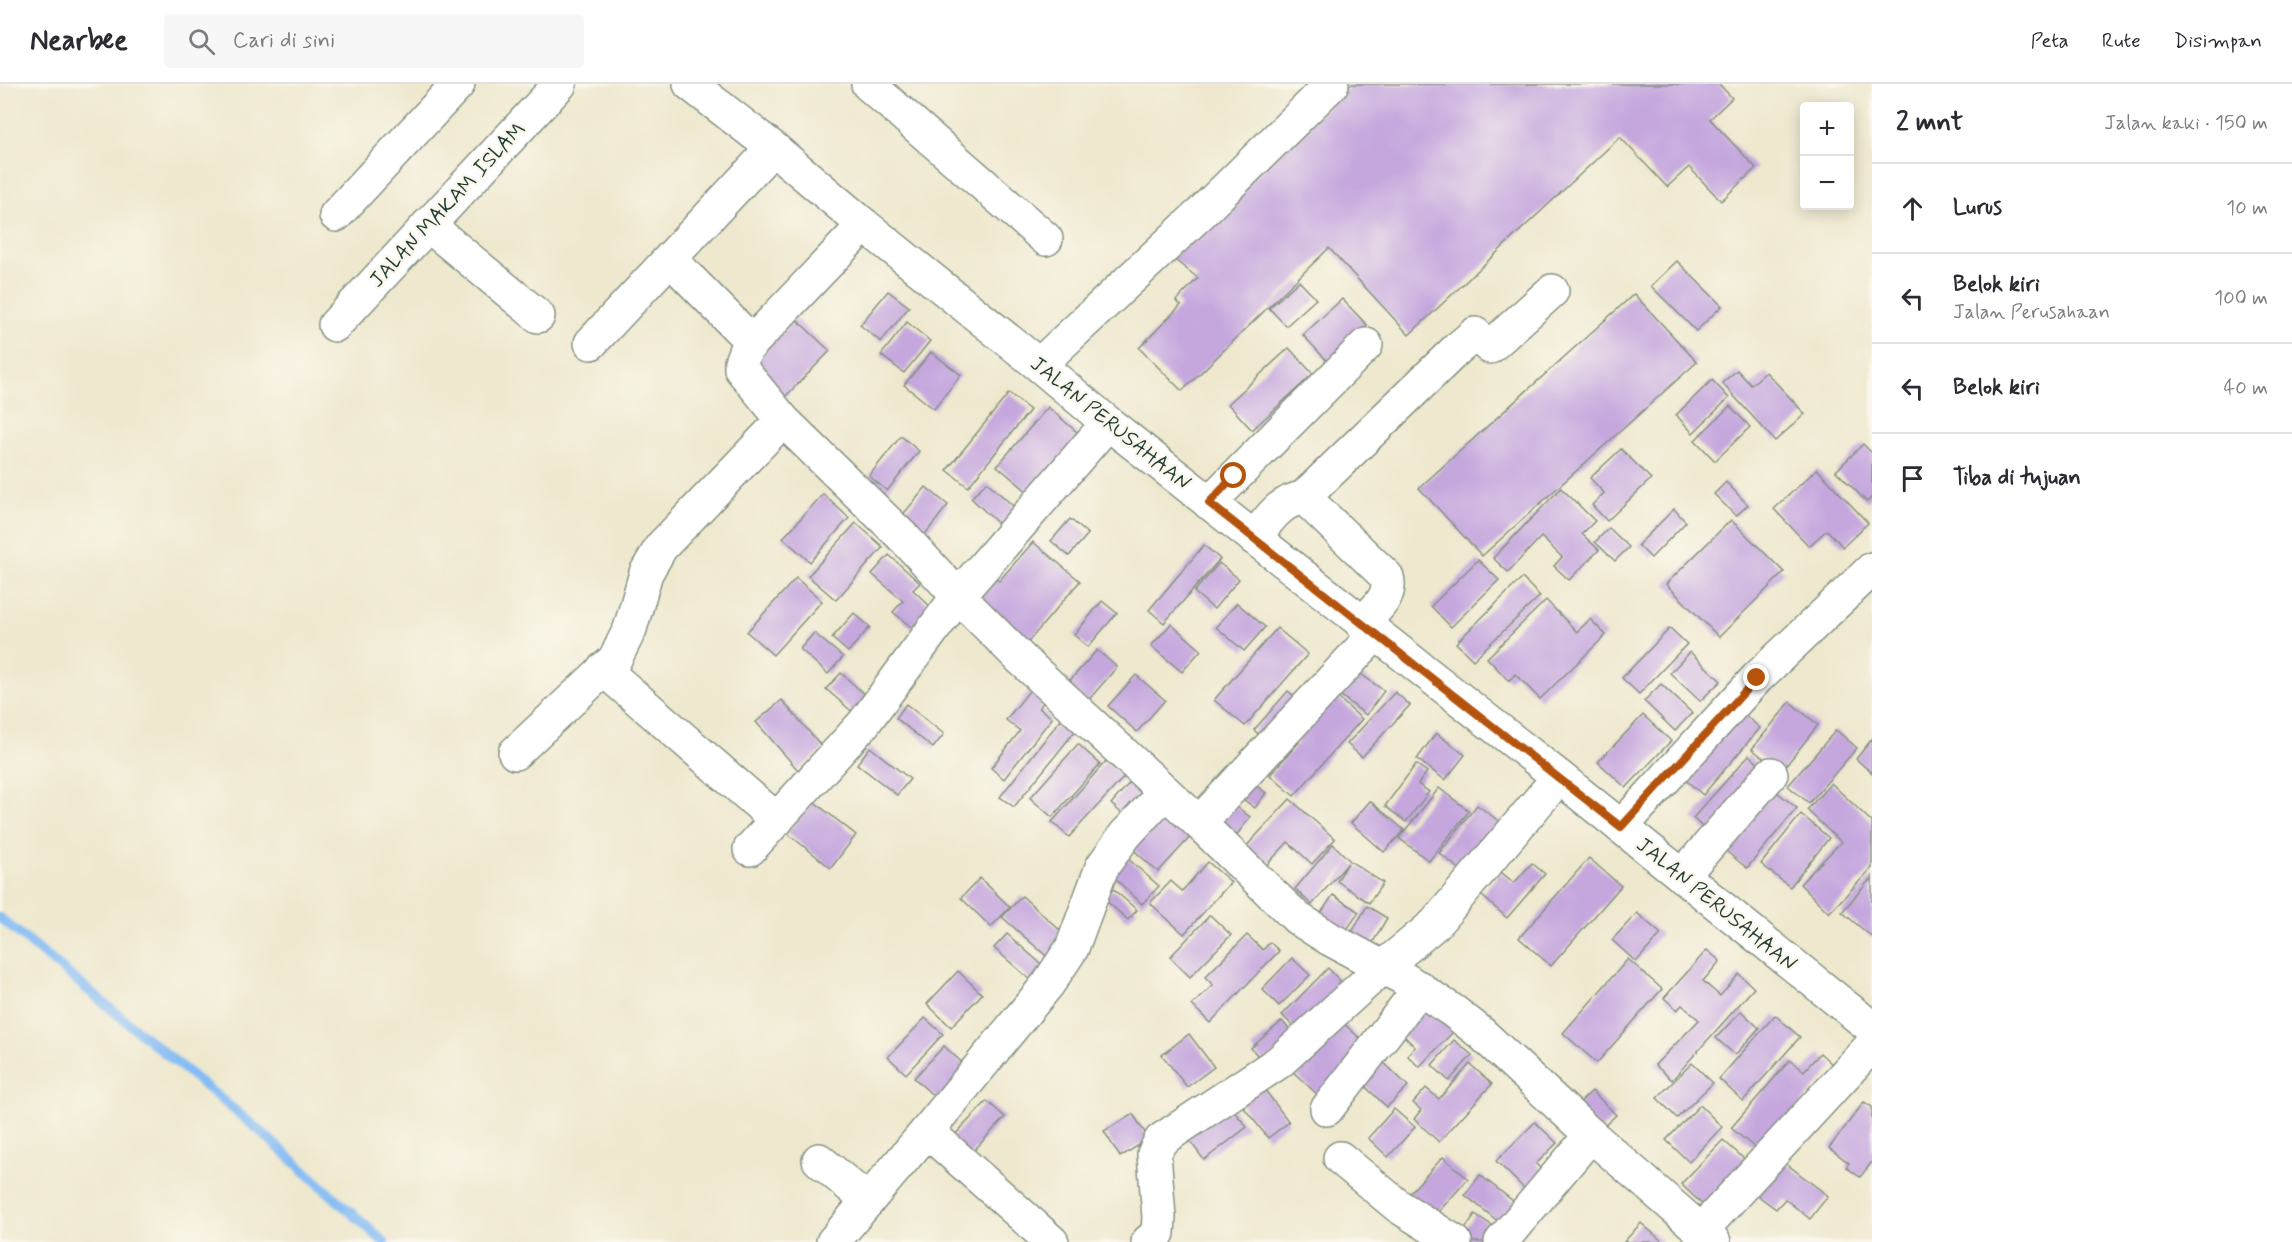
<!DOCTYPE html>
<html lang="id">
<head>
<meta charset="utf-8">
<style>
  :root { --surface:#fff; --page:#f7f7f7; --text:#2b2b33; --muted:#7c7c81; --line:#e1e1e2 }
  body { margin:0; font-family:Mynerve,sans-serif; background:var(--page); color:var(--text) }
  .controls { position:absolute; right:18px; top:18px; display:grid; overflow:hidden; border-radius:6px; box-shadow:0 3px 15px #0003 }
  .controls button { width:54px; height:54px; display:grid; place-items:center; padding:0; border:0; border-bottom:2px solid var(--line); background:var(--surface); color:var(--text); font:30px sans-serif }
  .stop { position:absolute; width:18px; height:18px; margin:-14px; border:4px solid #b45309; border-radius:50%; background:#fff }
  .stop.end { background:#b45309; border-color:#fff; box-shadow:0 2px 6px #0008 }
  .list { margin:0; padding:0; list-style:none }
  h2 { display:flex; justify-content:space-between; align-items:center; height:78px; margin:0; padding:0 24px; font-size:26px }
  h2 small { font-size:20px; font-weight:400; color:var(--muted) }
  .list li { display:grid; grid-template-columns:39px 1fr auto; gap:18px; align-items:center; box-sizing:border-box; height:90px; padding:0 24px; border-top:2px solid var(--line) }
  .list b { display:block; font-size:22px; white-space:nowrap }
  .list p { margin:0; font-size:20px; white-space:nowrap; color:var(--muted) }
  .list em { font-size:20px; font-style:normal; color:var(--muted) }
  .icon { flex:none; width:33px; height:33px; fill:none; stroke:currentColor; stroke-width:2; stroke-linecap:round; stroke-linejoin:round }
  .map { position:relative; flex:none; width:1872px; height:1158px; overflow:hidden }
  header { display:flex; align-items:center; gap:36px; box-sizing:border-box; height:84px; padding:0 30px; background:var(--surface); border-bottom:2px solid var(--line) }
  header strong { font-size:28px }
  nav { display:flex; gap:33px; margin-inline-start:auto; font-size:21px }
  .search { width:420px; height:54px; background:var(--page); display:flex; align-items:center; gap:15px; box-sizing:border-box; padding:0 21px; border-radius:6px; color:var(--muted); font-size:22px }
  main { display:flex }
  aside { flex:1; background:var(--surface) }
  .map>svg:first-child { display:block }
</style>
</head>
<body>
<header>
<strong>Nearbee</strong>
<div class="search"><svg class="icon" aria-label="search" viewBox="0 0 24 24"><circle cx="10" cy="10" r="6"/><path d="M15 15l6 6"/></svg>Cari di sini</div>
<nav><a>Peta</a><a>Rute</a><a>Disimpan</a></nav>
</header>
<main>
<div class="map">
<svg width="1872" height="1158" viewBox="0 0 1872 1158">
  <rect width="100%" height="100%" fill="#fbf7ec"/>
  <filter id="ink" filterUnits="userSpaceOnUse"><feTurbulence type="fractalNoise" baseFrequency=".0167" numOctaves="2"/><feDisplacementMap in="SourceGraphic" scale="12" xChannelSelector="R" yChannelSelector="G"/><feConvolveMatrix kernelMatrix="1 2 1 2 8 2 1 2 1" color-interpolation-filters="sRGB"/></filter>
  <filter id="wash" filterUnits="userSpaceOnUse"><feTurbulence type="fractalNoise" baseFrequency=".008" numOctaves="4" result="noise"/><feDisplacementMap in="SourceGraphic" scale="24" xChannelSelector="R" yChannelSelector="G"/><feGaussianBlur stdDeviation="1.35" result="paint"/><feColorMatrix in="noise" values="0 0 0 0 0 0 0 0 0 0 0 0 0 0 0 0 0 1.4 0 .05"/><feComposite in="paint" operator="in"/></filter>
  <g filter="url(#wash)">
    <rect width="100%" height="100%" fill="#eee8ce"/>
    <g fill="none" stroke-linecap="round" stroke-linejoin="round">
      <polyline stroke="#83bbf4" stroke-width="10" points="0,834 260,1047 384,1158"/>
    </g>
    <g id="blocks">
      <g fill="#c5a7de">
        <polygon points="1351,0 1719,0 1732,14 1710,35 1756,84 1721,117 1689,83 1667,103 1620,53 1409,251 1329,164 1182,307 1139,264 1181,221 1176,217 1198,194 1171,173"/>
        <polygon points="1677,177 1722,222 1696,247 1651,202"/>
        <polygon points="1299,197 1316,215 1286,242 1269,224"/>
        <polygon points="888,207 909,223 881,258 860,241"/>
        <polygon points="1634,210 1697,278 1482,472 1419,404"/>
        <polygon points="1342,215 1367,241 1328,278 1303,251"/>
        <polygon points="796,235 830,267 784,314 750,281"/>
        <polygon points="907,238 930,257 904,289 881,271"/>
        <polygon points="1289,264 1313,290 1252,346 1228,320"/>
        <polygon points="931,268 961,291 934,325 904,301"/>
        <polygon points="1737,286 1751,301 1766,288 1805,330 1775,357 1722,299"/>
        <polygon points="1712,296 1729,314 1693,349 1676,331"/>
        <polygon points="1009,309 1030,326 968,403 947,386"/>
        <polygon points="1730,322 1750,343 1715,377 1695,356"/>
        <polygon points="1048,323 1085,355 1035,414 997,382"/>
        <polygon points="901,352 919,367 887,407 869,392"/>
        <polygon points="1863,360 1872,369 1872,413 1867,418 1836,387"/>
        <polygon points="1621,365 1651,395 1607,437 1592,421 1604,409 1590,394"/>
        <polygon points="1817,385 1868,439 1843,463 1827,446 1809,462 1774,425"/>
        <polygon points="987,398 1022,430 1006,447 971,414"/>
        <polygon points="1726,398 1748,421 1736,432 1714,410"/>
        <polygon points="926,403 948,421 923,453 900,434"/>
        <polygon points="1561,404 1595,437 1582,450 1599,466 1569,496 1554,482 1562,473 1541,453 1508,488 1493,474"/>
        <polygon points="823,410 849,434 810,478 783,454"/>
        <polygon points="1674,425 1686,438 1651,474 1638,461"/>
        <polygon points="1070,435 1088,450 1069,472 1051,457"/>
        <polygon points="1731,436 1784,488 1719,553 1666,500"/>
        <polygon points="856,439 883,463 836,516 808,492"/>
        <polygon points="1609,444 1629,463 1615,477 1595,458"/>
        <polygon points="1033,458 1080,497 1023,564 969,517 992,491 999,497"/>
        <polygon points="1204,461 1220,475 1164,539 1149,526"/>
        <polygon points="889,471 920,499 913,506 931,523 912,544 893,528 903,517 872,490"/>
        <polygon points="1478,476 1499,496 1451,543 1431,522"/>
        <polygon points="1219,479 1239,495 1214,525 1194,508"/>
        <polygon points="796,494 822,517 773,571 747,548"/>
        <polygon points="1522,494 1540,512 1473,576 1456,559"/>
        <polygon points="1546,516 1577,548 1590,535 1606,551 1540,615 1515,590 1509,597 1487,574"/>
        <polygon points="1102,517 1117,529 1088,563 1074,551"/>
        <polygon points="1237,519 1265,543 1244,567 1216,543"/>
        <polygon points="854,529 870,543 848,568 832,554"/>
        <polygon points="1171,540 1201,566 1182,588 1151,562"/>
        <polygon points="1277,544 1308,570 1245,642 1214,616"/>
        <polygon points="1670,544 1687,560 1639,610 1622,594"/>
        <polygon points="814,549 843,573 828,590 800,565"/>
        <polygon points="1097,566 1117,583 1086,619 1065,602"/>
        <polygon points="1690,568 1721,597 1700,617 1670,589"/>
        <polygon points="1350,582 1384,607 1366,631 1332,605"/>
        <polygon points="841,589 871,616 857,632 826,605"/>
        <polygon points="1136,591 1165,616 1137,648 1108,622"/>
        <polygon points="1661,600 1692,629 1675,647 1644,617"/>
        <polygon points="1033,602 1047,613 1039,624 1052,634 1004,695 991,684 1020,647 1006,636"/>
        <polygon points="1288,607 1301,618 1267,658 1254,646"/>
        <polygon points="1330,607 1362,635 1294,712 1270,691 1299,658 1291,651"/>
        <polygon points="1395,608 1410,621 1362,673 1347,660"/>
        <polygon points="782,616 824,665 798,686 756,638"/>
        <polygon points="1790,618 1818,641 1781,688 1752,665"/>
        <polygon points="906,620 944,650 933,664 896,634"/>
        <polygon points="1738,625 1760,644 1703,711 1681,692"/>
        <polygon points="1643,631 1671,657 1626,704 1598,678"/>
        <polygon points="1061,635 1076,646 1014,723 1000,713"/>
        <polygon points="1836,646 1857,664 1809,719 1788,702"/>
        <polygon points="1436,649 1465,671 1445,696 1417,675"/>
        <polygon points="1872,655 1872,689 1856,675"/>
        <polygon points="1078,660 1100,680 1052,733 1030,714"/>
        <polygon points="870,663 910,695 897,711 857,680"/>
        <polygon points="1749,671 1765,686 1708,749 1693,734"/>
        <polygon points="1106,677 1124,693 1069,753 1052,738"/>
        <polygon points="1416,680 1427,688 1418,700 1429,708 1406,738 1385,722"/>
        <polygon points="1243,692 1266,709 1255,724 1232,707"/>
        <polygon points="1130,698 1147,713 1127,734 1111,720"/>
        <polygon points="1831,699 1872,738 1872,784 1829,829 1800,800 1841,758 1807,726"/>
        <polygon points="1439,704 1469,727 1429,777 1399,754"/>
        <polygon points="1772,704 1797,724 1747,784 1722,764"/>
        <polygon points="1290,715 1335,755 1312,780 1288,758 1261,787 1241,768"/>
        <polygon points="1228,716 1250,733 1231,759 1208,742"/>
        <polygon points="813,717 856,751 831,784 787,749"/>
        <polygon points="1370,717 1404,746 1384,768 1351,739"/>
        <polygon points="1477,721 1511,746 1472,795 1439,769"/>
        <polygon points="1164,722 1194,749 1158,788 1128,761"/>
        <polygon points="1801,730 1829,754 1790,803 1761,780"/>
        <polygon points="1333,760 1350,777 1383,799 1369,819 1337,797 1348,779 1312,821 1295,805"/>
        <polygon points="1126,773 1159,802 1142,820 1110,790"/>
        <polygon points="1589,774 1621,802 1551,882 1519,854"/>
        <polygon points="1208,778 1231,798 1184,850 1150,819 1171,797 1182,807"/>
        <polygon points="1532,779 1545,790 1507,834 1481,811 1501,788 1514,799"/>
        <polygon points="1872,793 1872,853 1842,828"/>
        <polygon points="980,794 1010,823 991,843 961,814"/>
        <polygon points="1113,805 1137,826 1128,836 1104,815"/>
        <polygon points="1333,811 1359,828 1341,854 1315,838"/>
        <polygon points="1022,812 1071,856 1052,877 1002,833"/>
        <polygon points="1367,822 1387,834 1369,865 1349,853"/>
        <polygon points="1637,829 1661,850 1636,878 1612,856"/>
        <polygon points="1210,831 1231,851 1190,893 1170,873"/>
        <polygon points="1007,850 1048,886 1035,900 994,864"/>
        <polygon points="1247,851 1263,866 1270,858 1279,867 1210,939 1192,921 1213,901 1205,893"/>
        <polygon points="1707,866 1720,877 1703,897 1720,912 1739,890 1754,904 1672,996 1655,981 1699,936 1682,921 1677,926 1664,914"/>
        <polygon points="1292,874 1310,891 1279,922 1262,905"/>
        <polygon points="1628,875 1662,905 1597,979 1563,949"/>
        <polygon points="1328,884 1346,903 1300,949 1282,931"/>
        <polygon points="958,887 982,910 951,943 927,920"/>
        <polygon points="1424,918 1454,947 1419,983 1407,971 1415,963 1402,950"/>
        <polygon points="1741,927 1759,944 1735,971 1716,954"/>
        <polygon points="1775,931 1800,953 1743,1017 1719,995"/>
        <polygon points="925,934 943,950 906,990 888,973"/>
        <polygon points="1339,935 1367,961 1318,1011 1290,985"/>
        <polygon points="1282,937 1295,952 1264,979 1251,964"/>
        <polygon points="1189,950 1214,983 1187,1003 1162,971"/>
        <polygon points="1454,956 1472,971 1449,997 1432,981"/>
        <polygon points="944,962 969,985 939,1017 914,994"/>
        <polygon points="1820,969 1834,982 1760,1068 1731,1044 1790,976 1804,987"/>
        <polygon points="1377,972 1408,1002 1387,1023 1356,994"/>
        <polygon points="1692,979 1713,999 1677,1034 1657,1014"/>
        <polygon points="1470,980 1492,1000 1439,1058 1414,1035 1421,1026 1413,1019 1426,1004 1439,1015"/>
        <polygon points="1259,998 1289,1038 1268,1054 1237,1015"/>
        <polygon points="1592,1007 1616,1031 1600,1046 1576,1022"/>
        <polygon points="987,1017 1005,1033 968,1073 949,1057"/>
        <polygon points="1226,1017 1247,1043 1204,1076 1184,1049"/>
        <polygon points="1864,1018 1872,1023 1872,1078 1860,1093 1846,1083 1849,1079 1829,1064"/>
        <polygon points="1700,1021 1722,1043 1689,1078 1666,1056"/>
        <polygon points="1394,1025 1415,1043 1388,1073 1368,1054"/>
        <polygon points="1133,1030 1149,1055 1120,1073 1104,1047"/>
        <polygon points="1535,1038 1557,1059 1536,1080 1547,1091 1529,1109 1496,1077"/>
        <polygon points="1723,1056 1750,1080 1707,1125 1681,1100"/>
        <polygon points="1443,1073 1468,1095 1433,1134 1408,1111"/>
        <polygon points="1780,1075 1828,1112 1810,1135 1785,1115 1776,1125 1753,1108"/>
        <polygon points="1480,1091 1523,1125 1508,1145 1465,1111"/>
        <polygon points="1475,1130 1500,1147 1492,1158 1471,1158 1461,1151"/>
        <polygon points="1641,1139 1663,1158 1624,1158"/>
      </g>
    </g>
  </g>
  <g filter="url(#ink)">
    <use href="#blocks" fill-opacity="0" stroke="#869281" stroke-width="1.5"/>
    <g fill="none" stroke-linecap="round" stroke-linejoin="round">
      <g stroke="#869281" stroke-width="36">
        <g id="minor">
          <polyline points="868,0 1046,155"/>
          <polyline points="336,131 458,0"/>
          <polyline points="428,141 538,232"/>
          <polyline points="864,141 746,265 741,278 741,285 783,336 906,456 958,512 1020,574 1199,739 1297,834 1330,855 1403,894 1453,927 1481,949 1591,1051 1714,1158"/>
          <polyline points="670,175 752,258"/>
          <polyline points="335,241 560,0"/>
          <polyline points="591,259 773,64"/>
          <polyline points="1039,281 1202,128 1332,0"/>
          <polyline points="1303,414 1457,265 1475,250 1490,263 1552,207"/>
          <polyline points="1209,419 1366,261"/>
          <path d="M 1254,454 C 1268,437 1279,417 1303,414 L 1311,420 L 1387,493 C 1393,513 1374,526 1362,540"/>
          <polyline points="603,585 777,736"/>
          <polyline points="515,669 615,575 630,545 646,489 661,463 783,336"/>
          <polyline points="1199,739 1375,550"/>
          <polyline points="1621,743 1757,594 1872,485"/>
          <polyline points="750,765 864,639 958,512 1108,339"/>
          <polyline points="1682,792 1771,690"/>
          <polyline points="1327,1025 1420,904"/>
          <polyline points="927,1047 1052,1158"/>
          <polyline points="1340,1074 1398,1122 1455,1158"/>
          <polyline points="819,1076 868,1117"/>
          <polyline points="1700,1148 1872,961"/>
          <polyline points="833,1158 927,1047 1048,900 1072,864 1102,783 1125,751 1165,708"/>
          <polyline points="1148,1158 1158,1149 1159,1133 1154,1070 1161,1056 1279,978 1383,883 1435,840 1559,693"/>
          <polyline points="1501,1158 1591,1051"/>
        </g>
      </g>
      <g stroke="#869281" stroke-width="36">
        <polyline id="major" points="690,0 773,64 864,141 1039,281 1108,339 1559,693 1872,944"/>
      </g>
      <use href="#minor" stroke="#fff" stroke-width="33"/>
      <use href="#major" stroke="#fff" stroke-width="33"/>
    </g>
  </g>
  <g fill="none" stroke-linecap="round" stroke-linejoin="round" filter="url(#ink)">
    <polyline stroke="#b45309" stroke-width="8" points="1234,392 1209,419 1621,743 1757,594"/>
  </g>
  <g text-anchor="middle" stroke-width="5" stroke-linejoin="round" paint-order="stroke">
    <g font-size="21" fill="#1f3d34" stroke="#fbf7ec">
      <text transform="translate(447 120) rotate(-47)" y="7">JALAN MAKAM ISLAM</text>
      <text transform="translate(1111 339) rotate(39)" y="7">JALAN PERUSAHAAN</text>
      <text transform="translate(1717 820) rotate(39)" y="7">JALAN PERUSAHAAN</text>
    </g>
  </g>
</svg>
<div class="controls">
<button>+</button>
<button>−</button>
</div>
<div class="stop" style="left:1234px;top:392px"></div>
<div class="stop end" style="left:1757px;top:594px"></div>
</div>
<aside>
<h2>2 mnt<small>Jalan kaki · 150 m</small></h2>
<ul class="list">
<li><svg class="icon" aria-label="ahead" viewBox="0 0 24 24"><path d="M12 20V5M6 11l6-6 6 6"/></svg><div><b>Lurus</b></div><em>10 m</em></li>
<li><svg class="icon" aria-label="left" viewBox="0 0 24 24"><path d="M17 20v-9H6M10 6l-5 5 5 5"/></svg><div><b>Belok kiri</b><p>Jalan Perusahaan</p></div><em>100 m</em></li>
<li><svg class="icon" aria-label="left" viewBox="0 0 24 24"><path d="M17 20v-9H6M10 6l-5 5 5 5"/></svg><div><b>Belok kiri</b></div><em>40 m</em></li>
<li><svg class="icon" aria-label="arrive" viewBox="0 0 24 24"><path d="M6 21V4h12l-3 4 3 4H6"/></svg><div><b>Tiba di tujuan</b></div></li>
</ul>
</aside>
</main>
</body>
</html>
